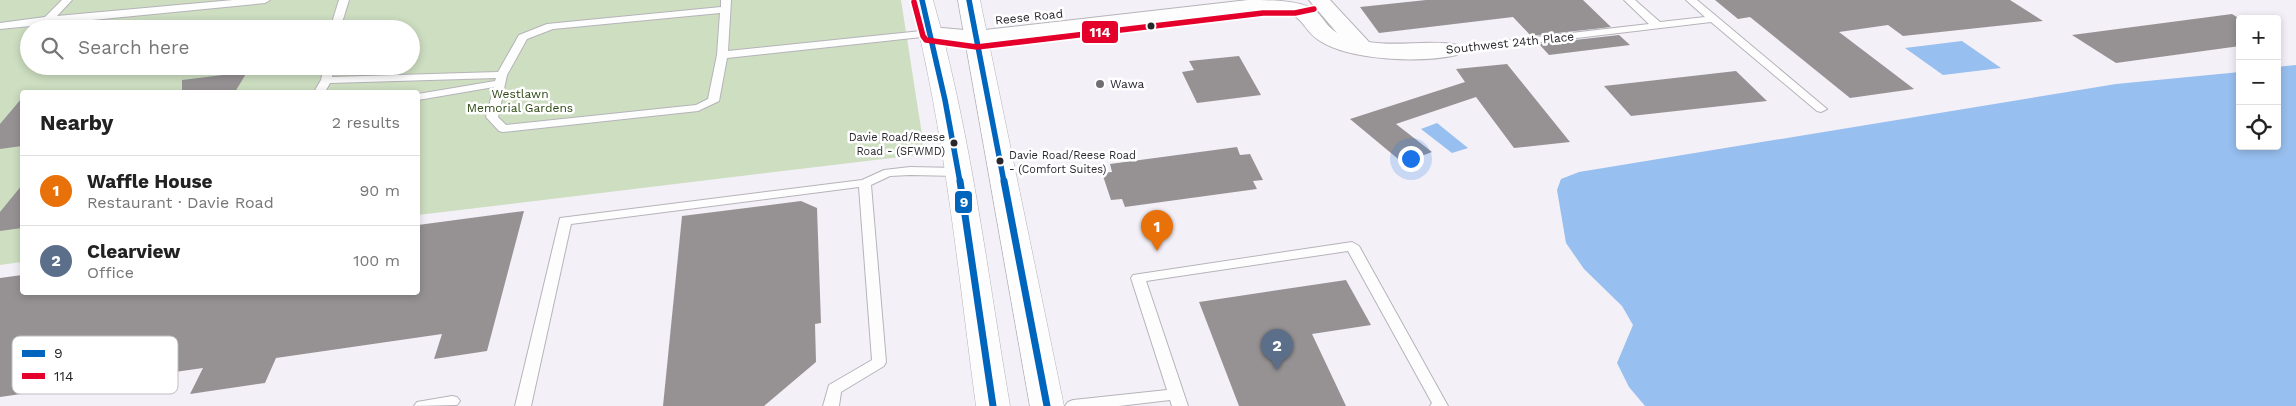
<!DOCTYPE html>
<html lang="en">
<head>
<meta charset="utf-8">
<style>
  :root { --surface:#fff; --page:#f2f2f2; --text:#222; --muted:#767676; --line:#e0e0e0; --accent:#706d73 }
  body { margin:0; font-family:"Work Sans",sans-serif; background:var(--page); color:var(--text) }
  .controls { position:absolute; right:15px; top:15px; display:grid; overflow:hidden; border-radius:5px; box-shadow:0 2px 8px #0003 }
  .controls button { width:45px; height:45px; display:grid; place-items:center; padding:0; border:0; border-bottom:1px solid var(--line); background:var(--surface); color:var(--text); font:25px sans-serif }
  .you { position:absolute; left:1410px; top:158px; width:18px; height:18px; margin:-12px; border:4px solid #fff; border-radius:50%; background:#1a73e8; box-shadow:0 0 0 8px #1a73e833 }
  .badge { display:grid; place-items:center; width:32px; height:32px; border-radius:50%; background:var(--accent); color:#fff; font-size:16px; font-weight:700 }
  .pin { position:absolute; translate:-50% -41px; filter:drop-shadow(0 1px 2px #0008) }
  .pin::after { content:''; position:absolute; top:26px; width:18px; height:15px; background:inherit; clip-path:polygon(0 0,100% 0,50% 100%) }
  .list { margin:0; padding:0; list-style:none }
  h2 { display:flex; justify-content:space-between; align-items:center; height:65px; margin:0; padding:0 20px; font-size:21px }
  h2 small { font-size:16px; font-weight:400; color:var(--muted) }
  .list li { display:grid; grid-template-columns:32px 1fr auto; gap:15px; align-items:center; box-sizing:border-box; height:70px; padding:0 20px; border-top:1px solid var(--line) }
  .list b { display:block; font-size:19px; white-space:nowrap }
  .list p { margin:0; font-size:16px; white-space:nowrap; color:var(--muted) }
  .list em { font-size:16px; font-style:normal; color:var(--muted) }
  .icon { flex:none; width:28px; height:28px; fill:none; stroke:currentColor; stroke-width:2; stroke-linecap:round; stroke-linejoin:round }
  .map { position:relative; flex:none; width:2296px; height:406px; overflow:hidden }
  .search { position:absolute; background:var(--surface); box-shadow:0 2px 8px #0003; left:20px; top:20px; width:400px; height:55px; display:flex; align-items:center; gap:12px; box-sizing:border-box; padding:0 18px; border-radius:28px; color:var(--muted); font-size:19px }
  .panel { position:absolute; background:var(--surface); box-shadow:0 2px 8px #0003; left:20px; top:90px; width:400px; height:205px; border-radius:5px }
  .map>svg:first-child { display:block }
</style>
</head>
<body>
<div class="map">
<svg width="2296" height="406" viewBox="0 0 2296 406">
  <rect width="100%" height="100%" fill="#f4f0f8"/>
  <path fill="#cddec1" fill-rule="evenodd" d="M 0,0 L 901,0 L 925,154 L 418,215 L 418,92 L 22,92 L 22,262 L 0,265 ZM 29,29 L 411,29 L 411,66 L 29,66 Z"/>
  <g fill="#97bfef">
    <polygon points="1962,41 2001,68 1943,75 1905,48"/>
    <polygon points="2296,65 2296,406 1645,406 1629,387 1617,363 1633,325 1622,306 1584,269 1566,243 1557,190 1561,179 1579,172 2116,84 2240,72 2240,146 2277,146 2277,67"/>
    <polygon points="1437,123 1468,148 1452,153 1421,129"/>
  </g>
  <g fill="#969294">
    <polygon points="1426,0 1583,0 1611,27 1531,36 1513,17 1379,33 1360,7"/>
    <polygon points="1715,0 2010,0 2043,21 1903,36 1888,25 1839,32 1914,89 1850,98 1750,17 1738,19"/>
    <polygon points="2232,14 2240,19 2240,46 2116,63 2072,35"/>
    <polygon points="1619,35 1630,45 1549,55 1539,44"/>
    <polygon points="1239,56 1261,95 1197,103 1182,72 1194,70 1189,61"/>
    <polygon points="1507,64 1570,142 1514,148 1476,97 1396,124 1432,152 1403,163 1350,119 1465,82 1456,69"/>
    <polygon points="1736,71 1767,101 1631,116 1604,86"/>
    <polygon points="247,72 235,92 182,92 182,80"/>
    <polygon points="22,98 22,146 0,149 0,124"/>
    <polygon points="1237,147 1240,155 1250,154 1263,180 1253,181 1257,189 1125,207 1122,199 1111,200 1102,173 1112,172 1110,164"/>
    <polygon points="22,185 22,228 0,231 0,212"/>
    <polygon points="801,201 817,208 821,323 815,324 816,362 764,406 663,406 682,216"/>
    <polygon points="524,211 487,351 434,359 442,334 276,358 265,383 190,394 203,368 0,397 0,278 22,275 22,292 418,292 418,225"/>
    <polygon points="1346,280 1371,325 1312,334 1346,406 1239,406 1199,302"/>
  </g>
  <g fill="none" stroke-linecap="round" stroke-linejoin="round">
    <g stroke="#b6b3b9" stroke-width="2">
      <g id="lane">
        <polygon points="62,0 72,0 57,16 233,0 270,0 265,3 0,29 0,23 45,17"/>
        <polygon points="339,0 349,0 340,29 330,29"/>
        <path d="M 721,0 L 731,0 L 728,51 L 931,30 L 936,33 L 931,36 L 727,58 L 719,101 L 698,111 L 503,132 L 499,131 L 486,117 L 494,87 L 418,100 L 418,94 L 495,81 L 496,78 L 330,83 L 325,92 L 314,92 L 321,80 L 324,66 L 334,66 L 332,77 L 498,72 L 519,35 L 547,24 L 721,7 ZM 720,13 L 717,55 L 708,99 L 696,105 L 506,125 L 498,117 L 507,75 L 527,39 L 553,29 Z"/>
        <polygon points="1624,0 1635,0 1660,22 1705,17 1686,0 1697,0 1827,109 1821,112 1817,111 1711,22 1449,53 1444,50 1449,47 1649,24"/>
        <polygon points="910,167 958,168 964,172 958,176 910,175 890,176 871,185 886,362 884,366 841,392 839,406 823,406 829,385 872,360 859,187 571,224 531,406 515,406 560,218 862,180 884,170"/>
        <polygon points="1352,242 1359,246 1448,406 1430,406 1432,403 1348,251 1146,281 1188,406 1172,406 1170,400 1119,406 1065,406 1068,402 1073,400 1167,390 1131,278 1133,275"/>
        <polygon points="452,396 457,397 460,401 457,405 414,406 417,402"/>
      </g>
    </g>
    <g stroke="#b6b3b9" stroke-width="2">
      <path id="street" d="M 1248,0 C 1269,0 1297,0 1314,9 C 1323,17 1327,27 1337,33 L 1309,0 L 1330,0 L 1369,42 C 1397,47 1432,39 1457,45 L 1460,50 L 1457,55 C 1422,63 1351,61 1320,41 C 1301,29 1307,17 1278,9 L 976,45 L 923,38 L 920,33 L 923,28 L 931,27 L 976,31 Z"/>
    </g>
    <g stroke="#b6b3b9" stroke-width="1">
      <g id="secondary">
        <path d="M 911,0 L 933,0 C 971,132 987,271 1010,406 L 976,406 C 958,271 945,132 911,0 Z"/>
        <polygon points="958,0 980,0 1064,406 1030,406"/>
      </g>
    </g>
    <use href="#lane" fill="#fdfdfe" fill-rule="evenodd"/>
    <use href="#street" fill="#fdfdfe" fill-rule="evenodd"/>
    <use href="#secondary" fill="#fdfdfe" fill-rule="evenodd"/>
    <g stroke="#fff" stroke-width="9">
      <g id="bus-1-far1">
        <polyline points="922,0 945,100 960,182"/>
        <polyline points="969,0 1004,182"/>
      </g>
    </g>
    <g stroke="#fff" stroke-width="11">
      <g id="bus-1">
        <polyline points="960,181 993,406"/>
        <polyline points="1004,181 1047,406"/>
      </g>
    </g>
    <g stroke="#fff" stroke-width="9">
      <polyline id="bus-2" points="914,2 923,36 926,40 977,47 1263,13 1295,13 1314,9"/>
    </g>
    <use href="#bus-1-far1" stroke="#0065bd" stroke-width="5.5"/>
    <use href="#bus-1" stroke="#0065bd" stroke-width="7"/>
    <use href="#bus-2" stroke="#e4002b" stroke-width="5.5"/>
  </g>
  <g fill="#29262c" stroke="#fff" stroke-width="2">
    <circle cx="1151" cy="26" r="4.5"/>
    <circle cx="954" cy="143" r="4.5"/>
    <circle cx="1000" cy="161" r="4.5"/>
  </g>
  <circle fill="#706d73" stroke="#fff" stroke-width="2" cx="1100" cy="84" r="5"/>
  <g text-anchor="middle" stroke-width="5" stroke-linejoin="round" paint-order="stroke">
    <g font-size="11" fill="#29262c" stroke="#fff" text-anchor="end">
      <text x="945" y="141">Davie Road/Reese<tspan x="945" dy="14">Road - (SFWMD)</tspan></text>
      <text x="1009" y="159" text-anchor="start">Davie Road/Reese Road<tspan x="1009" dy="14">- (Comfort Suites)</tspan></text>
    </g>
    <g font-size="12" fill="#29262c" stroke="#fff">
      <text transform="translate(1029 17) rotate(-6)" y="4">Reese Road</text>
      <text transform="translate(1510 43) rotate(-6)" y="4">Southwest 24th Place</text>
    </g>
    <g font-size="12" fill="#29262c" stroke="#fff" text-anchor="start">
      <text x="1110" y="88">Wawa</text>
    </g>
    <g font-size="12" fill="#2c4711" stroke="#fff">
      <text x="520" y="98">Westlawn<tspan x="520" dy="14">Memorial Gardens</tspan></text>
    </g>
  </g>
  <rect x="12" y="336" width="166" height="58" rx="8" fill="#fff" stroke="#bfbec0" stroke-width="1"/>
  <rect x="22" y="350" width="23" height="7" fill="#0065bd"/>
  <rect x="22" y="373" width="23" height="6" fill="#e4002b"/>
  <g font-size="14" fill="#29262c">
    <text x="54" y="358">9</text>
    <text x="54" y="381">114</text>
  </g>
  <g stroke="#fff" stroke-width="2">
    <rect x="1081" y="20" width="38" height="24" rx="5" fill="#e4002b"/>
    <rect x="954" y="190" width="19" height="24" rx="5" fill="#0065bd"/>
  </g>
  <g font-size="14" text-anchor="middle" font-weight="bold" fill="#fff">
    <text x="1100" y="37">114</text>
    <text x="964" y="207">9</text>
  </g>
</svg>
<div class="controls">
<button>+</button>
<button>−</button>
<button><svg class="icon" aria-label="locate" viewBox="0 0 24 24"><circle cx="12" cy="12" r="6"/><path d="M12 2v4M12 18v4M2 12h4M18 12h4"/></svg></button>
</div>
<div class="you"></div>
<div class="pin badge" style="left:1157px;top:251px;background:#e8710a">1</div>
<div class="pin badge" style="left:1277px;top:370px;background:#5c6f8a">2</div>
<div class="search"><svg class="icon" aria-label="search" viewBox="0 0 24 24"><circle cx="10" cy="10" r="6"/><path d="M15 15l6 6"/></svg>Search here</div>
<section class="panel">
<h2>Nearby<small>2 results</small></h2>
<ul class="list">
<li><span class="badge" style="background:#e8710a">1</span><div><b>Waffle House</b><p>Restaurant · Davie Road</p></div><em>90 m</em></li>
<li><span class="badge" style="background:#5c6f8a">2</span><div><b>Clearview</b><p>Office</p></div><em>100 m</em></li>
</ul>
</section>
</div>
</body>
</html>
